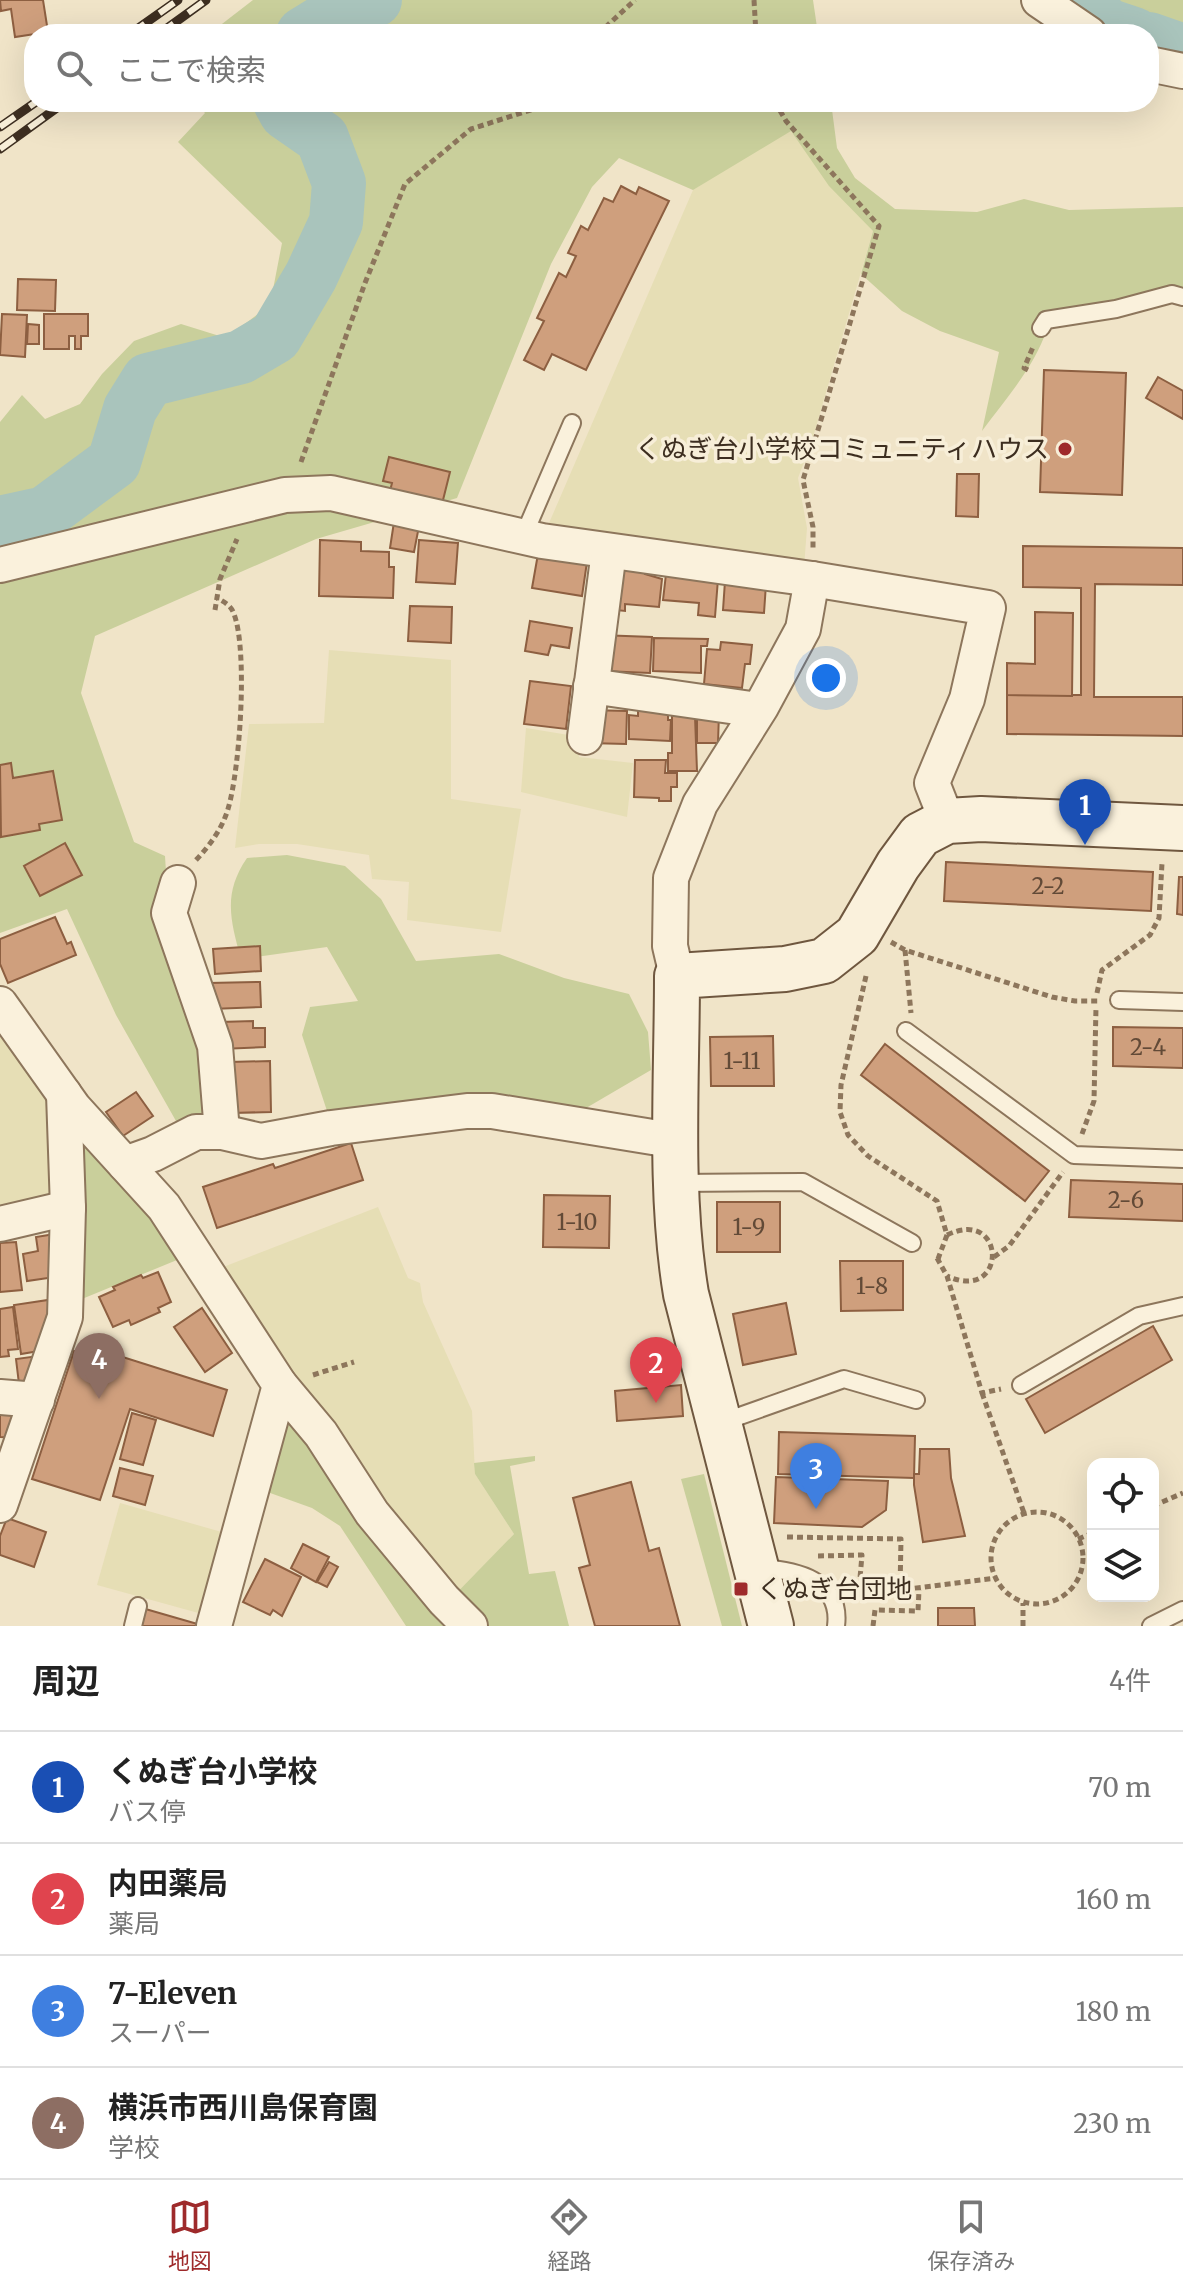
<!DOCTYPE html>
<html lang="ja">
<head>
<meta charset="utf-8">
<style>
  :root { --surface:#fff; --page:#f6f6f6; --text:#222; --muted:#767676; --line:#e0e0e0; --accent:#9e2a2b }
  body { margin:0; font-family:Merriweather,"Noto Sans JP",serif; background:var(--page); color:var(--text) }
  .controls { position:absolute; right:24px; bottom:24px; display:grid; overflow:hidden; border-radius:16px; box-shadow:0 8px 32px #0002 }
  .controls button { width:72px; height:72px; display:grid; place-items:center; padding:0; border:0; border-bottom:2px solid var(--line); background:var(--surface); color:var(--text); font:40px sans-serif }
  .you { position:absolute; left:826px; top:678px; width:28px; height:28px; margin:-20px; border:6px solid #fff; border-radius:50%; background:#1a73e8; box-shadow:0 0 0 12px #1a73e833 }
  .badge { display:grid; place-items:center; width:52px; height:52px; border-radius:50%; background:var(--accent); color:#fff; font-size:26px; font-weight:700 }
  .pin { position:absolute; translate:-50% -66px; filter:drop-shadow(0 2px 4px #0008) }
  .pin::after { content:''; position:absolute; top:42px; width:28px; height:24px; background:inherit; clip-path:polygon(0 0,100% 0,50% 100%) }
  .list { margin:0; padding:0; list-style:none }
  h2 { display:flex; justify-content:space-between; align-items:center; height:104px; margin:0; padding:0 32px; font-size:34px }
  h2 small { font-size:26px; font-weight:400; color:var(--muted) }
  .list li { display:grid; grid-template-columns:52px 1fr auto; gap:24px; align-items:center; box-sizing:border-box; height:112px; padding:0 32px; border-top:2px solid var(--line) }
  .list b { display:block; font-size:30px; white-space:nowrap }
  .list p { margin:0; font-size:26px; white-space:nowrap; color:var(--muted) }
  .list em { font-size:26px; font-style:normal; color:var(--muted) }
  .icon { flex:none; width:44px; height:44px; fill:none; stroke:currentColor; stroke-width:2; stroke-linecap:round; stroke-linejoin:round }
  .map { position:relative; flex:none; width:1183px; height:1626px; overflow:hidden }
  .search { position:absolute; background:var(--surface); box-shadow:0 8px 32px #0002; left:24px; right:24px; top:24px; height:88px; display:flex; align-items:center; gap:20px; box-sizing:border-box; padding:0 28px; border-radius:32px; color:var(--muted); font-size:30px }
  .sheet { height:552px; background:var(--surface) }
  nav { display:flex; justify-content:space-around; align-items:center; box-sizing:border-box; height:112px; border-top:2px solid var(--line); background:var(--surface); font-size:22px; color:var(--muted) }
  nav a { display:grid; justify-items:center; gap:4px }
  nav .on { color:var(--accent) }
  .map>svg:first-child { display:block }
</style>
</head>
<body>
<div class="map">
<svg width="1183" height="1626" viewBox="0 0 1183 1626">
  <rect width="100%" height="100%" fill="#f0e4c8"/>
  <g fill="#e6deb5">
    <polygon points="788,128 873,231 811,444 798,478 807,528 804,567 546,530 693,190"/>
    <polygon points="329,650 451,660 451,799 521,809 501,932 407,920 409,882 372,879 369,855 297,844 259,844 235,848 249,724 324,723"/>
    <polygon points="526,728 581,737 579,757 633,763 627,817 521,792"/>
    <polygon points="0,1030 55,1106 58,1195 0,1210"/>
    <polygon points="378,1207 408,1278 420,1283 423,1302 472,1411 475,1474 514,1534 451,1599 213,1271"/>
    <polygon points="120,1503 225,1533 202,1614 97,1585"/>
  </g>
  <g fill="#c9cf9b">
    <polygon points="253,0 813,0 818,34 209,34"/>
    <polygon points="1050,0 1183,0 1183,60 1149,54 1149,34 1104,34"/>
    <path d="M 195,102 L 831,102 L 837,148 L 855,178 L 895,209 L 977,212 L 1024,199 L 1069,210 L 1183,207 L 1183,304 L 1175,300 L 1119,316 L 1047,329 C 1034,368 1006,398 982,431 L 999,352 L 940,331 L 902,311 L 861,274 L 873,231 L 829,186 L 791,131 L 693,190 L 619,158 L 592,187 L 551,264 L 457,498 L 316,539 L 95,636 L 81,693 L 134,842 L 165,856 L 166,872 L 152,910 L 198,1020 L 211,1116 L 176,1121 L 116,1015 L 67,909 L 0,933 L 0,422 L 22,395 L 45,419 L 80,404 L 102,374 L 134,341 L 181,324 L 226,338 L 270,305 L 282,243 L 178,142 L 205,113 Z"/>
    <path d="M 287,855 L 345,866 L 381,899 L 416,961 L 499,954 L 564,978 L 629,994 L 648,1032 L 651,1070 L 581,1111 L 329,1117 L 302,1035 L 310,1007 L 358,1001 L 327,947 L 241,959 C 230,919 223,893 247,858 Z"/>
    <polygon points="72,1124 142,1206 177,1260 77,1301"/>
    <polygon points="285,1403 441,1609 514,1534 475,1474 474,1463 535,1456 535,1461 510,1466 529,1574 555,1571 569,1626 406,1626 340,1526 312,1508 259,1489"/>
    <polygon points="704,1474 742,1626 722,1626 681,1479"/>
  </g>
  <g fill="none" stroke-linecap="round" stroke-linejoin="round">
    <g stroke="#a9c4bc" stroke-width="54">
      <polyline points="1081,0 1107,25 1134,34"/>
      <polyline points="303,34 324,21 375,0"/>
      <polyline points="1149,39 1183,51"/>
      <polyline points="0,523 45,513 114,462 130,409 148,380 241,357 275,337 311,276 336,222 339,183 322,138 286,113 280,102"/>
    </g>
  </g>
  <g fill="#cf9f7d" stroke="#8d5f41" stroke-width="2">
    <polygon points="0,0 43,0 48,32 15,37 11,9 1,11"/>
    <polygon points="621,186 636,194 639,187 669,201 586,370 552,354 544,370 524,360 544,321 537,318 559,273 566,277 576,256 568,253 581,226 588,230 604,198 613,202"/>
    <polygon points="18,279 56,280 55,311 17,310"/>
    <polygon points="2,314 27,315 25,357 0,355"/>
    <polygon points="44,314 88,314 88,336 81,336 81,349 75,349 75,336 69,336 69,349 44,349"/>
    <polygon points="28,324 39,325 39,344 27,344"/>
    <polygon points="1044,370 1126,373 1122,495 1040,492"/>
    <polygon points="1158,377 1183,391 1183,419 1146,398"/>
    <polygon points="389,457 450,472 441,508 389,495 392,483 383,481"/>
    <polygon points="957,474 979,474 978,517 956,516"/>
    <polygon points="394,522 419,526 414,552 390,548"/>
    <polygon points="320,540 361,542 361,551 389,552 389,567 394,567 393,598 319,596"/>
    <polygon points="419,540 458,543 455,584 416,582"/>
    <polygon points="1023,546 1183,548 1183,585 1095,584 1094,697 1183,697 1183,736 1007,734 1007,695 1081,695 1081,588 1023,587"/>
    <polygon points="538,554 587,562 582,596 532,588"/>
    <polygon points="623,567 646,569 645,574 662,579 659,607 625,604 625,611 606,609"/>
    <polygon points="666,574 718,579 715,617 698,615 699,603 663,600"/>
    <polygon points="725,581 766,584 764,613 723,610"/>
    <polygon points="410,606 452,607 451,643 408,641"/>
    <polygon points="1035,612 1073,613 1072,696 1007,695 1007,663 1035,664"/>
    <polygon points="530,621 572,628 569,648 551,645 548,655 525,651"/>
    <polygon points="599,635 652,637 650,673 603,671"/>
    <polygon points="654,638 708,639 707,646 701,646 701,673 653,671"/>
    <polygon points="721,642 752,645 750,664 745,664 742,688 704,684 707,649 720,650"/>
    <polygon points="530,681 571,686 566,729 524,724"/>
    <polygon points="638,708 668,710 668,720 671,720 670,741 629,739 629,715 638,716"/>
    <polygon points="589,710 627,711 626,744 588,743"/>
    <polygon points="697,712 719,713 718,743 697,743"/>
    <polygon points="672,716 695,716 697,771 668,771 668,753 672,753"/>
    <polygon points="635,760 666,760 665,773 677,773 677,787 671,787 671,801 659,801 659,798 634,797"/>
    <polygon points="11,763 13,778 53,771 62,820 39,824 40,830 1,837 0,765"/>
    <polygon points="65,843 82,875 40,896 24,866"/>
    <polygon points="946,862 1153,872 1151,911 944,901"/>
    <polygon points="1179,877 1183,877 1183,915 1177,914"/>
    <polygon points="55,917 67,944 71,942 76,955 8,983 0,964 0,939"/>
    <polygon points="260,946 261,971 215,974 213,949"/>
    <polygon points="260,982 261,1007 211,1009 209,983"/>
    <polygon points="253,1021 253,1028 265,1028 265,1047 221,1049 220,1022"/>
    <polygon points="1113,1027 1183,1028 1183,1068 1113,1066"/>
    <polygon points="773,1036 774,1086 711,1086 710,1037"/>
    <polygon points="885,1044 1049,1171 1025,1201 861,1075"/>
    <polygon points="270,1061 271,1112 231,1113 230,1062"/>
    <polygon points="136,1092 153,1116 123,1136 106,1112"/>
    <polygon points="351,1143 363,1180 217,1228 203,1187 273,1164 275,1168"/>
    <polygon points="1071,1180 1183,1184 1183,1221 1069,1217"/>
    <polygon points="544,1195 610,1196 609,1248 543,1247"/>
    <rect x="717" y="1202" width="63" height="50"/>
    <polygon points="55,1234 62,1276 27,1281 23,1254 38,1251 36,1237"/>
    <polygon points="16,1242 22,1290 0,1292 0,1243"/>
    <polygon points="840,1261 903,1261 903,1310 841,1311"/>
    <polygon points="158,1272 171,1302 158,1308 160,1312 131,1325 129,1320 113,1327 99,1297 115,1290 113,1287 141,1275 143,1278"/>
    <polygon points="48,1300 52,1328 51,1349 21,1354 14,1305"/>
    <polygon points="786,1303 796,1354 743,1365 733,1314"/>
    <polygon points="13,1307 18,1349 8,1350 9,1356 0,1357 0,1309"/>
    <polygon points="202,1308 232,1353 205,1372 174,1327"/>
    <polygon points="1153,1326 1172,1360 1045,1433 1026,1399"/>
    <polygon points="74,1351 107,1362 110,1353 227,1390 213,1436 130,1409 100,1500 32,1479"/>
    <polygon points="38,1356 42,1381 19,1384 16,1359"/>
    <polygon points="681,1385 683,1416 617,1421 615,1391"/>
    <polygon points="0,1405 19,1413 18,1438 0,1437"/>
    <polygon points="132,1413 156,1420 143,1465 120,1459"/>
    <polygon points="779,1432 915,1436 914,1478 778,1474"/>
    <polygon points="920,1449 949,1449 951,1478 965,1536 923,1542 914,1485 914,1474 919,1474"/>
    <polygon points="120,1468 153,1476 145,1505 113,1496"/>
    <polygon points="776,1477 888,1481 886,1510 862,1527 774,1523"/>
    <polygon points="631,1482 649,1551 659,1548 680,1626 595,1626 579,1568 590,1565 573,1498"/>
    <polygon points="7,1518 46,1532 34,1567 0,1555 0,1536"/>
    <polygon points="303,1544 329,1557 316,1582 291,1568"/>
    <polygon points="265,1559 301,1577 282,1616 273,1610 270,1615 243,1602"/>
    <polygon points="329,1562 338,1567 327,1587 317,1582"/>
    <polygon points="142,1608 201,1625 200,1626 138,1626"/>
    <polygon points="938,1608 974,1608 975,1626 938,1626"/>
  </g>
  <g fill="none" stroke-linecap="round" stroke-linejoin="round">
    <g stroke="#8d765c" stroke-width="20">
      <g id="lane">
        <polyline points="1041,328 1046,320 1116,309 1172,294 1183,297"/>
        <polyline points="523,537 572,423"/>
        <polyline points="1119,1000 1183,1002"/>
        <polyline points="906,1031 1074,1155 1183,1159"/>
        <polyline points="678,1183 803,1182 912,1243"/>
        <polyline points="1021,1385 1139,1316 1183,1306"/>
        <polyline points="720,1423 844,1379 916,1400"/>
        <path d="M 760,1568 C 795,1570 842,1580 836,1626"/>
        <polyline points="133,1626 138,1606"/>
        <polyline points="1151,1626 1183,1610"/>
      </g>
    </g>
    <g stroke="#8d765c" stroke-width="38">
      <g id="street">
        <polyline points="1039,0 1089,34"/>
        <polyline points="1149,64 1183,71"/>
        <polyline points="0,565 285,495 331,493 542,541 812,579 988,608 967,699 932,783 947,821"/>
        <polyline points="591,686 758,710"/>
        <polyline points="585,737 609,551"/>
        <polyline points="178,883 169,913 215,1046 222,1132"/>
        <polyline points="677,976 670,946 671,878 700,804 761,707 803,629 812,579"/>
        <polyline points="0,1004 74,1108 164,1207 280,1385 214,1626"/>
        <polyline points="125,1164 153,1154 196,1132 222,1132 261,1141 331,1128 467,1111 492,1111 677,1141"/>
        <polyline points="0,1224 68,1208"/>
        <polyline points="280,1385 321,1434 372,1513 444,1600 470,1626"/>
        <polyline points="0,1397 37,1400"/>
        <polyline points="0,1505 65,1317 68,1208 64,1094"/>
      </g>
    </g>
    <g stroke="#6f573f" stroke-width="48">
      <path id="secondary" d="M 771,1626 L 686,1294 C 669,1192 677,1080 677,976 L 785,969 L 824,961 L 857,935 L 898,865 L 920,835 L 947,821 L 981,819 L 1183,828"/>
    </g>
    <g stroke="#8d765c" stroke-width="5" stroke-dasharray="6 4" stroke-linecap="butt">
      <polyline points="754,0 756,34"/>
      <polyline points="598,34 635,0"/>
      <polyline points="775,102 786,121 879,226 803,480 813,527 813,550"/>
      <polyline points="1028,370 1024,368 1033,347"/>
      <polyline points="301,462 365,283 405,184 471,129 537,108 541,102"/>
      <polyline points="215,610 220,579 237,539"/>
      <path d="M 196,860 C 210,845 222,829 228,809 C 240,769 248,651 234,614 C 231,605 224,602 217,598"/>
      <polyline points="891,942 905,950 1052,997 1075,1001 1100,1001"/>
      <polyline points="905,950 911,1013"/>
      <polyline points="866,976 841,1085 840,1112 848,1135 868,1156 937,1201 947,1235 938,1259"/>
      <polyline points="1097,993 1102,970 1150,935 1159,918 1162,863"/>
      <polyline points="1082,1134 1094,1101 1096,1007"/>
      <path d="M 947,1235 C 1007,1206 1008,1304 947,1276"/>
      <polyline points="994,1257 1009,1246 1063,1172"/>
      <polyline points="937,1258 947,1276 982,1393 1001,1389"/>
      <polyline points="313,1375 354,1362"/>
      <polyline points="982,1393 1024,1513"/>
      <polyline points="1153,1506 1183,1493"/>
      <circle cx="1037" cy="1558" r="46"/>
      <polyline points="787,1537 901,1539 900,1590 996,1578"/>
      <polyline points="1078,1539 1093,1533"/>
      <polyline points="818,1556 862,1555 858,1601"/>
      <polyline points="859,1589 900,1590"/>
      <polyline points="873,1626 875,1610 918,1611 919,1590"/>
      <polyline points="1023,1626 1023,1603"/>
    </g>
    <use href="#lane" stroke="#faf1dc" stroke-width="16"/>
    <use href="#street" stroke="#faf1dc" stroke-width="34"/>
    <use href="#secondary" stroke="#faf1dc" stroke-width="44"/>
    <g stroke="#3d2e20" stroke-width="9">
      <g id="rail">
        <polyline points="130,34 178,0"/>
        <polyline points="159,34 206,0"/>
        <polyline points="0,127 36,102"/>
        <polyline points="0,149 65,102"/>
      </g>
    </g>
    <use href="#rail" stroke="#f7eed8" stroke-width="6" stroke-dasharray="18" stroke-linecap="butt"/>
  </g>
  <g fill="#9e2a2b" stroke="#f7eed8" stroke-width="3">
    <circle cx="1065" cy="449" r="8"/>
    <rect x="733" y="1581" width="16" height="16" rx="4"/>
  </g>
  <g text-anchor="middle" stroke-width="7" stroke-linejoin="round" paint-order="stroke">
    <g font-size="22" fill="#624a37">
      <text x="1048" y="894">2-2</text>
      <text x="1148" y="1055">2-4</text>
      <text x="742" y="1069">1-11</text>
      <text x="1126" y="1208">2-6</text>
      <text x="577" y="1230">1-10</text>
      <text x="749" y="1235">1-9</text>
      <text x="872" y="1294">1-8</text>
    </g>
    <g font-size="26" fill="#3d2e20" stroke="#f7eed8" text-anchor="end">
      <text x="1049" y="458">くぬぎ台小学校コミュニティハウス</text>
      <text x="757" y="1598" text-anchor="start">くぬぎ台団地</text>
    </g>
  </g>
</svg>
<div class="controls">
<button><svg class="icon" aria-label="locate" viewBox="0 0 24 24"><circle cx="12" cy="12" r="6"/><path d="M12 2v4M12 18v4M2 12h4M18 12h4"/></svg></button>
<button><svg class="icon" aria-label="layers" viewBox="0 0 24 24"><path d="M12 4l9 5-9 5-9-5zM3 14l9 5 9-5"/></svg></button>
</div>
<div class="you"></div>
<div class="pin badge" style="left:1085px;top:845px;background:#1a4fb4">1</div>
<div class="pin badge" style="left:656px;top:1403px;background:#e0444e">2</div>
<div class="pin badge" style="left:816px;top:1509px;background:#3f7fe0">3</div>
<div class="pin badge" style="left:99px;top:1399px;background:#8d6e63">4</div>
<div class="search"><svg class="icon" aria-label="search" viewBox="0 0 24 24"><circle cx="10" cy="10" r="6"/><path d="M15 15l6 6"/></svg>ここで検索</div>
</div>
<section class="sheet">
<h2>周辺<small>4件</small></h2>
<ul class="list">
<li><span class="badge" style="background:#1a4fb4">1</span><div><b>くぬぎ台小学校</b><p>バス停</p></div><em>70 m</em></li>
<li><span class="badge" style="background:#e0444e">2</span><div><b>内田薬局</b><p>薬局</p></div><em>160 m</em></li>
<li><span class="badge" style="background:#3f7fe0">3</span><div><b>7-Eleven</b><p>スーパー</p></div><em>180 m</em></li>
<li><span class="badge" style="background:#8d6e63">4</span><div><b>横浜市西川島保育園</b><p>学校</p></div><em>230 m</em></li>
</ul>
</section>
<nav>
<a class="on"><svg class="icon" aria-label="map" viewBox="0 0 24 24"><path d="M3 6l6-2 6 2 6-2v14l-6 2-6-2-6 2zM9 4v14M15 6v14"/></svg>地図</a>
<a><svg class="icon" aria-label="directions" viewBox="0 0 24 24"><path d="M12 3l9 9-9 9-9-9zM9 14v-3h6M13 9l2 2-2 2"/></svg>経路</a>
<a><svg class="icon" aria-label="saved" viewBox="0 0 24 24"><path d="M7 4h10v16l-5-4-5 4z"/></svg>保存済み</a>
</nav>
</body>
</html>
